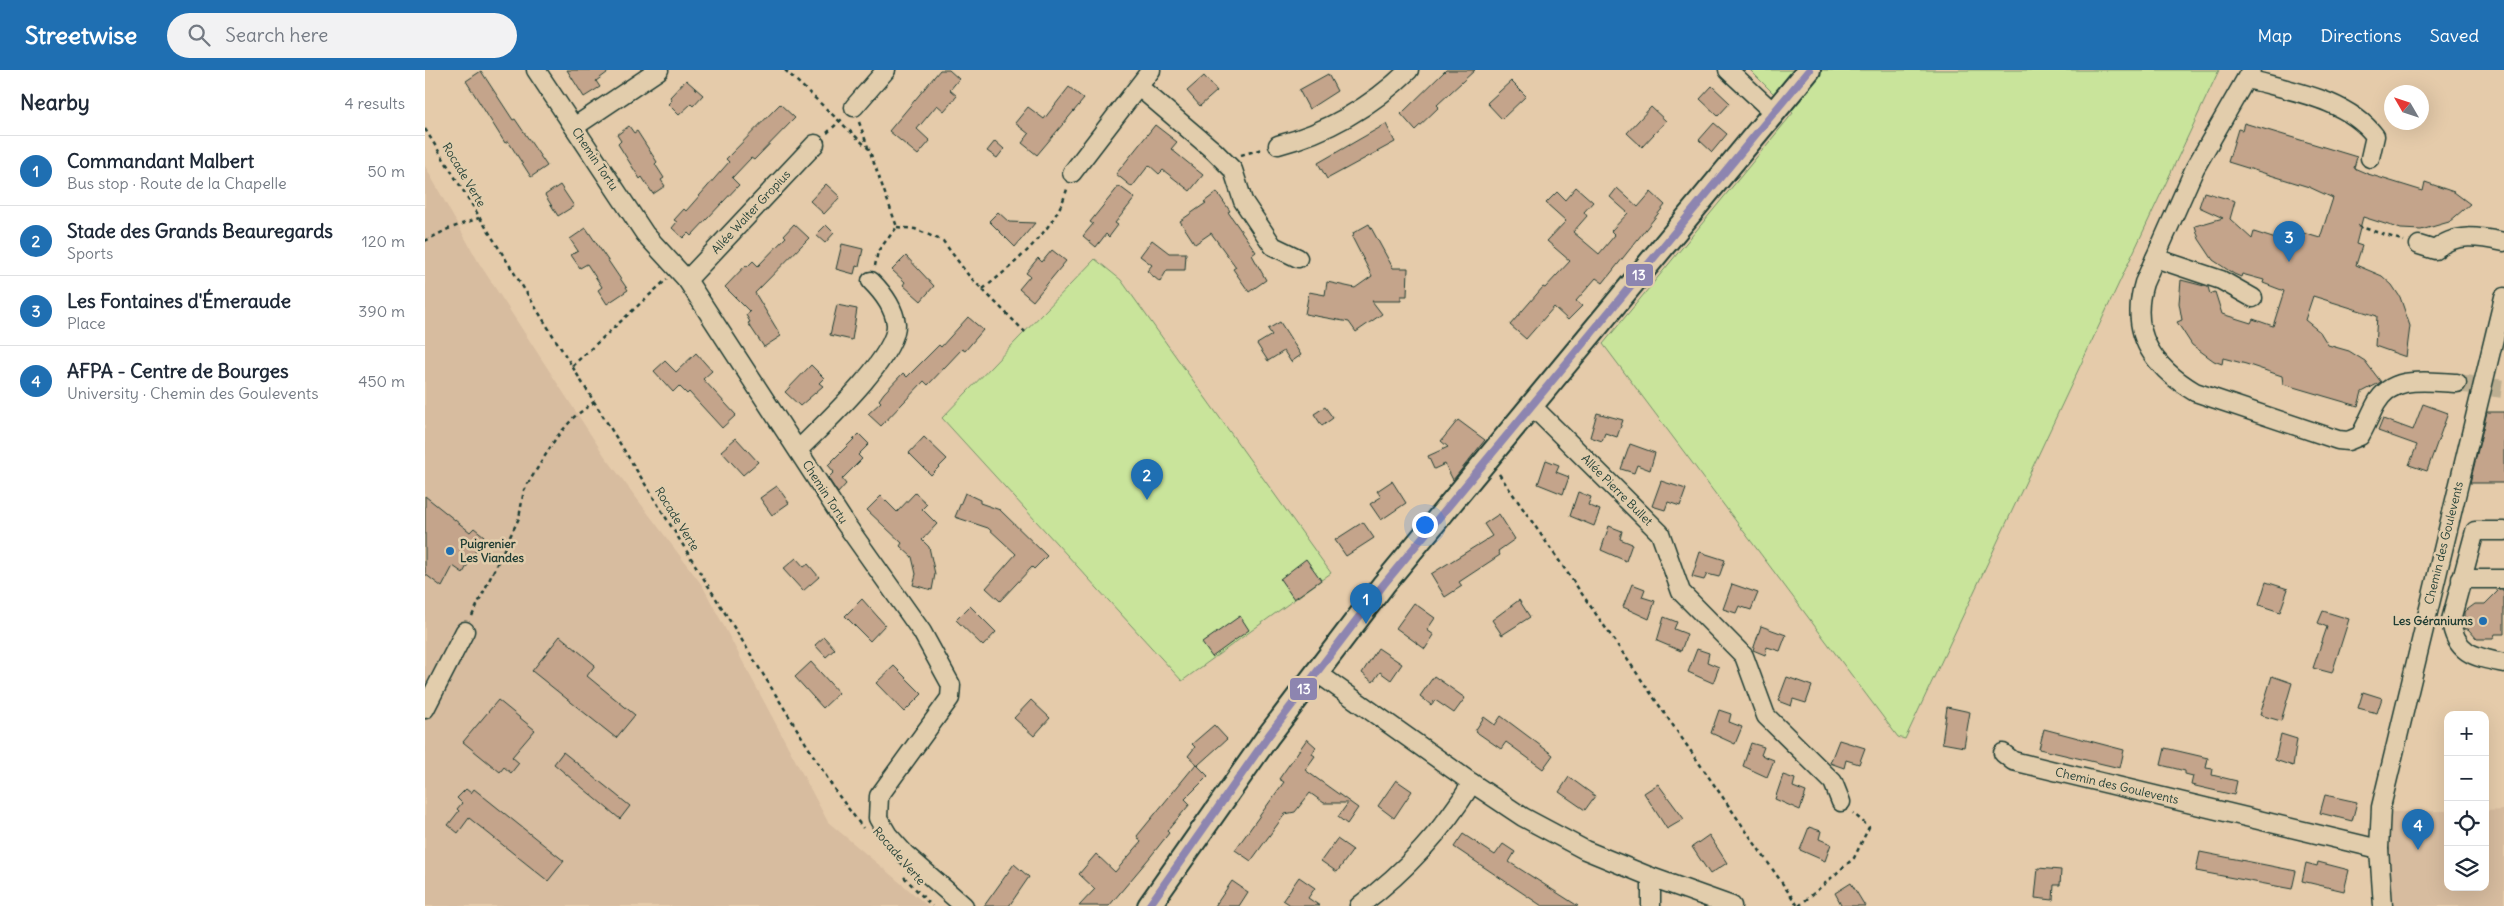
<!DOCTYPE html>
<html lang="en">
<head>
<meta charset="utf-8">
<style>
  :root { --surface:#fff; --page:#f2f2f3; --text:#1f2937; --muted:#747a83; --line:#e0e1e3; --accent:#1f6fb2 }
  body { margin:0; font-family:Delius,sans-serif; background:var(--page); color:var(--text) }
  .controls { position:absolute; right:15px; bottom:15px; display:grid; overflow:hidden; border-radius:10px; box-shadow:0 5px 20px #0002 }
  .controls button { width:45px; height:45px; display:grid; place-items:center; padding:0; border:0; border-bottom:1px solid var(--line); background:var(--surface); color:var(--text); font:25px sans-serif }
  .compass { position:absolute; left:1959px; top:15px; width:45px; height:45px; border-radius:50%; background:var(--surface); box-shadow:0 5px 20px #0002; rotate:309deg }
  .you { position:absolute; left:999px; top:454px; width:18px; height:18px; margin:-12px; border:4px solid #fff; border-radius:50%; background:#1a73e8; box-shadow:0 0 0 8px #1a73e833 }
  .badge { display:grid; place-items:center; width:32px; height:32px; border-radius:50%; background:var(--accent); color:#fff; font-size:16px; font-weight:700 }
  .pin { position:absolute; translate:-50% -41px; filter:drop-shadow(0 1px 2px #0008) }
  .pin::after { content:''; position:absolute; top:26px; width:18px; height:15px; background:inherit; clip-path:polygon(0 0,100% 0,50% 100%) }
  .list { margin:0; padding:0; list-style:none }
  h2 { display:flex; justify-content:space-between; align-items:center; height:65px; margin:0; padding:0 20px; font-size:21px }
  h2 small { font-size:16px; font-weight:400; color:var(--muted) }
  .list li { display:grid; grid-template-columns:32px 1fr auto; gap:15px; align-items:center; box-sizing:border-box; height:70px; padding:0 20px; border-top:1px solid var(--line) }
  .list b { display:block; font-size:19px; white-space:nowrap }
  .list p { margin:0; font-size:16px; white-space:nowrap; color:var(--muted) }
  .list em { font-size:16px; font-style:normal; color:var(--muted) }
  .icon { flex:none; width:28px; height:28px; fill:none; stroke:currentColor; stroke-width:2; stroke-linecap:round; stroke-linejoin:round }
  .map { position:relative; flex:none; width:2079px; height:836px; overflow:hidden }
  header { display:flex; align-items:center; gap:30px; box-sizing:border-box; height:70px; padding:0 25px; background:var(--accent); color:#fff }
  header strong { font-size:24px }
  nav { display:flex; gap:28px; margin-inline-start:auto; font-size:18px }
  .search { width:350px; height:45px; background:var(--page); display:flex; align-items:center; gap:12px; box-sizing:border-box; padding:0 18px; border-radius:28px; color:var(--muted); font-size:19px }
  main { display:flex }
  aside { flex:1; background:var(--surface) }
  .map>svg:first-child { display:block }
</style>
</head>
<body>
<header>
<strong>Streetwise</strong>
<div class="search"><svg class="icon" aria-label="search" viewBox="0 0 24 24"><circle cx="10" cy="10" r="6"/><path d="M15 15l6 6"/></svg>Search here</div>
<nav><a>Map</a><a>Directions</a><a>Saved</a></nav>
</header>
<main>
<aside>
<h2>Nearby<small>4 results</small></h2>
<ul class="list">
<li><span class="badge">1</span><div><b>Commandant Malbert</b><p>Bus stop · Route de la Chapelle</p></div><em>50 m</em></li>
<li><span class="badge">2</span><div><b>Stade des Grands Beauregards</b><p>Sports</p></div><em>120 m</em></li>
<li><span class="badge">3</span><div><b>Les Fontaines d'Émeraude</b><p>Place</p></div><em>390 m</em></li>
<li><span class="badge">4</span><div><b>AFPA - Centre de Bourges</b><p>University · Chemin des Goulevents</p></div><em>450 m</em></li>
</ul>
</aside>
<div class="map">
<svg width="2079" height="836" viewBox="0 0 2079 836">
  <rect width="100%" height="100%" fill="#e5cbaa"/>
  <filter id="ink" filterUnits="userSpaceOnUse"><feTurbulence type="fractalNoise" baseFrequency=".02" numOctaves="2"/><feDisplacementMap in="SourceGraphic" scale="10" xChannelSelector="R" yChannelSelector="G"/><feConvolveMatrix kernelMatrix="1 2 1 2 8 2 1 2 1" color-interpolation-filters="sRGB"/></filter>
  <g filter="url(#ink)">
    <g fill="#d7bc9f">
      <polygon points="0,96 54,193 179,385 277,515 403,752 503,836 0,836"/>
      <polygon points="2079,740 2079,836 1966,836 1963,742 2023,741 2023,817 2060,817 2060,741"/>
    </g>
    <g fill="#c9e49b" stroke="#749068">
      <polygon points="1325,0 1794,0 1480,669 1473,667 1178,274 1368,43"/>
      <polygon points="670,189 696,210 906,503 757,611 517,348"/>
    </g>
    <g fill="#c4a48b" stroke="#1f3d34">
      <polygon points="142,0 186,0 171,11 175,17 159,27"/>
      <polygon points="515,0 524,0 534,9 525,20 532,26 519,41 512,35 492,59 505,71 493,85 464,61"/>
      <polygon points="1021,0 1050,0 1012,35 1014,37 990,60 976,44"/>
      <polygon points="56,1 88,50 90,49 122,96 106,107 83,71 80,73 41,11"/>
      <polygon points="903,4 912,21 884,39 874,20"/>
      <polygon points="779,6 792,21 775,36 762,21"/>
      <polygon points="261,10 278,25 268,36 266,34 254,45 243,34 247,30 245,27"/>
      <polygon points="1086,11 1101,26 1077,49 1062,33"/>
      <polygon points="1287,16 1305,33 1293,46 1275,29"/>
      <polygon points="644,17 659,29 612,85 597,73 604,64 590,53 603,37 619,49"/>
      <polygon points="355,34 370,48 329,90 326,88 307,108 314,115 266,166 263,163 258,168 247,158 252,152 249,150 259,139 261,141 304,92 301,89"/>
      <polygon points="1226,37 1241,51 1217,77 1202,63"/>
      <polygon points="1289,53 1302,64 1287,82 1274,70"/>
      <polygon points="1819,53 1932,87 1929,98 1943,104 1998,121 2000,112 2029,122 2045,134 2024,152 1996,160 1976,159 1938,147 1931,174 1937,176 1931,195 1957,206 1967,215 1975,227 1985,256 1981,287 1950,276 1952,246 1888,226 1880,250 1895,262 1903,275 1924,281 1940,291 1956,312 1937,322 1933,336 1858,314 1857,306 1821,294 1798,288 1797,294 1789,291 1767,275 1752,252 1757,250 1754,233 1756,210 1783,217 1785,224 1790,222 1797,244 1826,253 1828,249 1848,256 1859,221 1838,213 1839,210 1817,204 1816,207 1809,204 1788,190 1774,169 1770,156 1798,148 1774,137 1779,122 1810,131 1805,149 1827,169 1829,162 1860,172 1861,170 1874,174 1878,163 1895,168 1908,128 1884,117 1803,92 1813,59 1817,60"/>
      <polygon points="961,54 970,72 902,109 893,93"/>
      <polygon points="730,55 752,72 746,79 778,105 765,121 738,100 734,104 724,95 707,117 691,104"/>
      <polygon points="204,56 209,63 212,61 232,92 230,94 239,108 236,110 240,116 228,124 217,107 215,109 193,74 196,71 192,65"/>
      <polygon points="570,71 579,79 572,88 562,81"/>
      <polygon points="401,114 415,127 399,144 385,131"/>
      <polygon points="135,115 149,136 133,146 120,125"/>
      <polygon points="694,116 710,128 690,153 693,155 684,167 681,164 671,177 658,166 668,154 665,152"/>
      <polygon points="1151,117 1168,132 1159,142 1162,146 1148,162 1174,184 1190,165 1186,161 1203,143 1185,127 1192,118 1213,137 1226,122 1240,135 1178,213 1171,208 1151,231 1157,236 1143,250 1129,237 1101,269 1085,255 1118,217 1120,218 1145,191 1122,171 1141,151 1121,133 1132,122 1140,130"/>
      <polygon points="792,122 805,141 803,142 831,182 827,185 841,210 824,222 808,199 811,197 786,163 770,174 755,151 781,133 779,132"/>
      <polygon points="573,142 584,152 610,153 590,177 564,151"/>
      <polygon points="369,154 384,168 330,223 356,266 339,277 323,253 325,252 321,245 325,242 300,217 321,195 322,197 328,191 333,196 361,167 359,165"/>
      <polygon points="944,154 968,198 983,198 982,226 976,226 976,231 947,231 957,244 931,262 924,252 880,244 884,222 900,225 902,212 930,218 947,206 927,167 929,166 928,163"/>
      <polygon points="401,155 409,163 400,173 391,165"/>
      <polygon points="161,158 203,220 182,234 173,220 177,217 162,194 155,198 146,185 153,181 145,169"/>
      <polygon points="727,170 744,183 761,183 760,200 742,200 735,212 722,201 727,195 715,186"/>
      <polygon points="417,174 438,179 434,197 431,196 429,204 411,199"/>
      <polygon points="627,180 641,191 608,231 594,219 605,206 601,203 613,188 617,192"/>
      <polygon points="481,186 509,216 496,231 478,215 480,212 467,200"/>
      <polygon points="412,235 432,239 427,270 405,265"/>
      <polygon points="543,247 558,260 540,281 537,279 503,315 499,311 456,356 443,344 456,332 454,330 459,323 478,303 482,307 514,275 516,277"/>
      <polygon points="855,252 876,285 866,292 859,281 843,291 832,274 847,265 843,259"/>
      <polygon points="271,283 287,301 278,309 311,345 297,358 264,322 262,324 254,316 248,322 229,301 240,291 251,302"/>
      <polygon points="386,295 399,308 394,313 398,316 375,336 360,322"/>
      <polygon points="1998,334 2023,343 2002,401 1984,395 1992,375 1953,361 1958,349 1988,360"/>
      <polygon points="900,337 908,348 897,356 889,344"/>
      <polygon points="2062,342 2079,342 2079,413 2045,413"/>
      <polygon points="1172,343 1198,350 1192,367 1180,363 1177,371 1165,367"/>
      <polygon points="1033,350 1060,370 1028,410 1020,394 1009,399 1003,386 1023,377 1016,371"/>
      <polygon points="434,364 444,374 433,385 437,389 417,409 421,414 413,423 403,408 409,402 403,395"/>
      <polygon points="499,367 522,389 506,405 484,383"/>
      <polygon points="311,368 333,392 318,405 296,381"/>
      <polygon points="1205,374 1230,383 1225,400 1212,395 1209,403 1196,399"/>
      <polygon points="1121,390 1134,395 1131,402 1144,407 1138,424 1113,414"/>
      <polygon points="967,411 981,433 956,450 945,434 956,427 952,421"/>
      <polygon points="1236,411 1261,419 1255,436 1243,432 1240,440 1227,436"/>
      <polygon points="352,416 364,433 347,445 335,428"/>
      <polygon points="1153,422 1166,427 1163,435 1175,440 1169,456 1145,446"/>
      <polygon points="490,423 502,434 497,439 512,454 497,470 504,477 510,504 507,520 488,515 491,504 487,487 475,476 477,473 442,440 456,426 472,442"/>
      <polygon points="540,423 555,430 555,433 575,440 622,486 609,499 607,497 575,531 561,518 591,484 563,458 530,447"/>
      <polygon points="0,426 45,462 49,458 59,466 38,503 28,496 17,517 0,504"/>
      <polygon points="1074,444 1090,469 1073,481 1075,485 1034,512 1037,516 1020,527 1006,504 1067,466 1059,454"/>
      <polygon points="938,452 949,468 921,486 910,470"/>
      <polygon points="1184,456 1197,461 1195,469 1207,474 1201,491 1176,480"/>
      <polygon points="1275,482 1300,490 1294,507 1282,504 1279,510 1267,507"/>
      <polygon points="371,488 379,497 383,494 394,507 378,521 358,499"/>
      <polygon points="881,489 896,510 869,529 855,509"/>
      <polygon points="1841,512 1863,519 1855,542 1834,535"/>
      <polygon points="1207,514 1220,519 1217,527 1230,531 1224,549 1198,537"/>
      <polygon points="1307,514 1333,523 1326,540 1314,536 1311,543 1298,539"/>
      <polygon points="2074,520 2079,520 2079,564 2070,564 2068,569 2052,569 2043,559 2039,559 2039,542 2050,534 2060,534"/>
      <polygon points="437,529 460,555 445,571 420,546"/>
      <polygon points="1094,530 1105,547 1077,565 1067,550"/>
      <polygon points="989,533 1010,548 1002,560 1009,565 1000,579 971,558"/>
      <polygon points="545,536 571,562 558,576 531,550"/>
      <polygon points="1898,541 1924,549 1907,603 1888,598 1902,557 1893,553"/>
      <polygon points="815,546 824,560 787,587 777,573"/>
      <polygon points="1239,547 1252,552 1249,559 1262,564 1256,581 1232,571"/>
      <polygon points="1336,556 1361,565 1355,581 1342,577 1340,585 1328,580"/>
      <polygon points="135,566 170,595 162,606 210,645 191,668 107,601"/>
      <polygon points="399,567 410,579 401,587 390,575"/>
      <polygon points="953,578 977,594 966,610 955,602 948,612 937,603"/>
      <polygon points="1272,579 1284,583 1282,592 1294,597 1288,613 1263,602"/>
      <polygon points="386,592 414,623 398,638 370,607"/>
      <polygon points="469,596 497,624 479,642 451,613"/>
      <polygon points="1009,606 1040,628 1029,643 1010,630 1006,635 995,626"/>
      <polygon points="1847,606 1867,613 1856,651 1835,645"/>
      <polygon points="1362,607 1387,616 1381,633 1368,629 1366,636 1353,631"/>
      <polygon points="1938,622 1957,628 1952,643 1933,638"/>
      <polygon points="73,630 110,660 87,687 94,693 86,703 79,697 75,702 38,672"/>
      <polygon points="606,630 625,648 609,666 589,648"/>
      <polygon points="1522,637 1545,642 1539,677 1517,673"/>
      <polygon points="1294,640 1306,644 1304,652 1317,657 1310,674 1286,663"/>
      <polygon points="1076,646 1128,685 1118,699 1081,672 1076,679 1050,661 1059,647 1070,655"/>
      <polygon points="789,655 802,669 773,695 763,686 770,677 767,674"/>
      <polygon points="1619,659 1699,680 1695,698 1614,679"/>
      <polygon points="1856,664 1872,669 1868,696 1850,690"/>
      <polygon points="882,669 891,677 887,684 890,686 880,700 933,738 922,754 913,747 923,733 899,733 885,723 870,742 860,744 826,791 810,780 859,712 854,709"/>
      <polygon points="1414,670 1440,678 1434,694 1421,690 1419,698 1405,693"/>
      <polygon points="1326,673 1339,677 1336,685 1349,690 1342,707 1318,696"/>
      <polygon points="1740,678 1783,688 1781,698 1788,699 1787,705 1812,711 1809,725 1766,715 1768,706 1760,704 1760,701 1736,695"/>
      <polygon points="138,682 205,736 195,749 129,694"/>
      <polygon points="771,694 783,706 760,729 765,734 742,761 744,763 726,786 684,836 654,836 670,819 654,804 671,784 690,802 716,772 712,766"/>
      <polygon points="1358,705 1370,709 1368,717 1381,722 1375,740 1350,729"/>
      <polygon points="1144,707 1170,726 1160,740 1134,722"/>
      <polygon points="971,710 987,721 969,748 953,736"/>
      <polygon points="1233,714 1259,749 1242,759 1219,723"/>
      <polygon points="41,719 46,723 49,719 139,791 123,811 44,748 33,763 23,755 34,741 32,739 37,733 32,728"/>
      <polygon points="1900,725 1932,732 1927,751 1895,743"/>
      <polygon points="1384,757 1396,761 1394,769 1406,774 1400,791 1375,780"/>
      <polygon points="1038,764 1070,785 1078,774 1090,782 1084,792 1153,836 1117,836 1029,777"/>
      <polygon points="1284,765 1302,793 1285,804 1267,777"/>
      <polygon points="912,769 928,780 912,802 896,791"/>
      <polygon points="1775,782 1871,801 1867,819 1771,801"/>
      <polygon points="1893,792 1924,800 1919,821 1877,811 1881,793 1892,796"/>
      <polygon points="589,794 604,807 584,836 559,836"/>
      <polygon points="1613,798 1636,800 1635,815 1629,815 1628,830 1610,828"/>
      <polygon points="874,807 890,818 883,828 895,836 867,836 858,830"/>
      <polygon points="807,811 823,822 814,836 790,836"/>
      <polygon points="1426,813 1440,836 1417,836 1410,823"/>
    </g>
    <g fill="none" stroke-linecap="round" stroke-linejoin="round">
      <polyline stroke="#bdaf92" stroke-width="18" stroke-dasharray="18 9" stroke-linecap="butt" points="2032,313 2079,319"/>
      <g stroke="#1f3d34" stroke-width="21">
        <g id="minor">
          <polyline points="111,0 220,164 262,210 420,453 497,562 526,615 525,628 454,726 453,748 463,765 480,784 539,836"/>
          <polyline points="1303,0 1348,42"/>
          <path d="M 1826,0 L 1770,98 L 1719,213 C 1704,263 1728,297 1770,322 L 1913,370 L 1923,371 L 1935,366 C 1941,356 1945,345 1951,334 C 1967,304 2003,312 2032,313"/>
          <path d="M 1823,9 C 1866,21 1922,29 1950,66 L 1945,88"/>
          <polyline points="714,17 789,81 808,100 818,131 848,176 873,188"/>
          <polyline points="429,37 461,0"/>
          <polyline points="149,57 234,0"/>
          <path d="M 853,75 C 903,62 947,36 984,0"/>
          <polyline points="647,103 726,0"/>
          <path d="M 1994,175 L 2010,180 C 2030,162 2055,167 2079,172"/>
          <polyline points="1730,188 1796,210 1828,228"/>
          <polyline points="262,210 390,74"/>
          <polyline points="1106,335 1235,463 1256,522 1319,586 1341,646 1408,712 1416,732"/>
          <path d="M 373,380 C 396,357 473,286 471,254 C 469,238 457,222 446,211"/>
          <path d="M 2079,461 L 2050,461 L 2026,550 C 2030,584 2050,587 2079,593"/>
          <polyline points="2036,509 2079,509"/>
          <polyline points="891,602 1047,713 1098,747 1160,780 1226,807 1226,836"/>
          <polyline points="0,639 40,561"/>
          <polyline points="1578,683 1588,691 1954,779"/>
          <polyline points="1226,807 1307,836"/>
          <path d="M 934,836 C 980,802 1017,762 1047,713"/>
          <polyline points="1958,836 1954,779 1956,737 2079,227"/>
        </g>
      </g>
      <g stroke="#1f3d34" stroke-width="26">
        <polyline id="major" points="724,836 844,665 959,514 1384,0"/>
      </g>
      <g stroke="#1f3d34" stroke-width="2.5" stroke-dasharray="4 4" stroke-linecap="butt">
        <polyline points="360,0 444,79 472,157"/>
        <polyline points="434,52 443,77"/>
        <polyline points="0,59 411,722 438,758"/>
        <polyline points="402,63 418,48"/>
        <polyline points="816,85 837,79"/>
        <polyline points="1933,156 1979,171"/>
        <polyline points="472,157 490,159 518,171 544,206 600,262"/>
        <polyline points="0,171 23,159 54,148"/>
        <polyline points="450,196 453,181 472,157"/>
        <path d="M 558,219 C 590,194 631,159 642,119"/>
        <polyline points="147,296 242,209"/>
        <polyline points="1074,404 1373,836"/>
        <polyline points="47,546 94,448 99,420 131,368 149,347 169,332"/>
        <polyline points="479,807 507,836"/>
        <polyline points="1374,836 1429,788 1444,757 1428,743"/>
      </g>
      <use href="#minor" stroke="#e2cdac" stroke-width="18"/>
      <use href="#major" stroke="#e2cdac" stroke-width="22"/>
      <g stroke="#e2cdac" stroke-width="11">
        <polyline id="bus-1" points="724,836 844,665 959,514 1384,0"/>
      </g>
      <use href="#bus-1" stroke="#8d85b0" stroke-width="8"/>
    </g>
  </g>
  <g fill="#1f6fb2" stroke="#e2cdac" stroke-width="2">
    <circle cx="25" cy="481" r="5"/>
    <circle cx="2058" cy="551" r="5"/>
  </g>
  <g text-anchor="middle" stroke-width="5" stroke-linejoin="round" paint-order="stroke">
    <g font-size="12" fill="#1f3d34" stroke="#e2cdac">
      <text transform="translate(170 89) rotate(56)" y="4">Chemin Tortu</text>
      <text transform="translate(39 105) rotate(59)" y="4">Rocade Verte</text>
      <text transform="translate(326 142) rotate(-47)" y="4">Allée Walter Gropius</text>
      <text transform="translate(1192 420) rotate(45)" y="4">Allée Pierre Bullet</text>
      <text transform="translate(400 422) rotate(57)" y="4">Chemin Tortu</text>
      <text transform="translate(252 449) rotate(58)" y="4">Rocade Verte</text>
      <text transform="translate(2019 473) rotate(-76)" y="4">Chemin des Goulevents</text>
      <text transform="translate(1692 716) rotate(13)" y="4">Chemin des Goulevents</text>
      <text transform="translate(474 786) rotate(49)" y="4">Rocade Verte</text>
    </g>
    <g font-size="12" font-weight="bold" fill="#1f3d34" stroke="#e2cdac" text-anchor="start">
      <text x="35" y="478">Puigrenier<tspan x="35" dy="14">Les Viandes</tspan></text>
      <text x="2048" y="555" text-anchor="end">Les Géraniums</text>
    </g>
  </g>
  <g stroke="#e2cdac" stroke-width="2">
    <rect x="1200" y="193" width="29" height="24" rx="5" fill="#8d85b0"/>
    <rect x="864" y="607" width="29" height="24" rx="5" fill="#8d85b0"/>
  </g>
  <g font-size="14" text-anchor="middle" font-weight="bold" fill="#fff">
    <text x="1214" y="210">13</text>
    <text x="879" y="624">13</text>
  </g>
</svg>
<div class="controls">
<button>+</button>
<button>−</button>
<button><svg class="icon" aria-label="locate" viewBox="0 0 24 24"><circle cx="12" cy="12" r="6"/><path d="M12 2v4M12 18v4M2 12h4M18 12h4"/></svg></button>
<button><svg class="icon" aria-label="layers" viewBox="0 0 24 24"><path d="M12 4l9 5-9 5-9-5zM3 14l9 5 9-5"/></svg></button>
</div>
<svg class="compass" viewBox="-18 -18 36 36"><path d="M0-13l5 13h-10z" fill="#e53935"/><path d="M0 13l5-13h-10z" fill="#747a83"/></svg>
<div class="you"></div>
<div class="pin badge" style="left:941px;top:554px">1</div>
<div class="pin badge" style="left:722px;top:430px">2</div>
<div class="pin badge" style="left:1864px;top:192px">3</div>
<div class="pin badge" style="left:1993px;top:780px">4</div>
</div>
</main>
</body>
</html>
